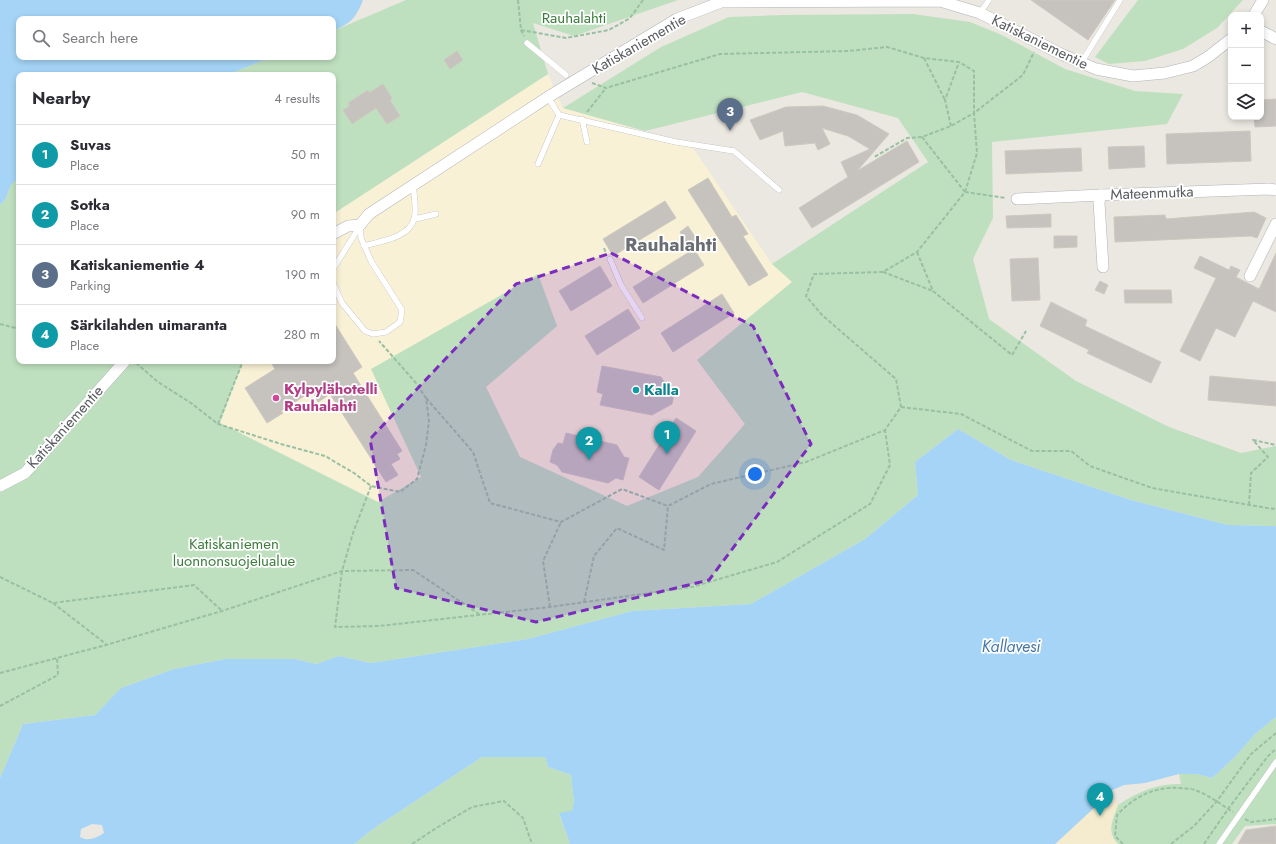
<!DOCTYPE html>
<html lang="en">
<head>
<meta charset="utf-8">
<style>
  :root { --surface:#fff; --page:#f2f2f3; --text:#2b2b33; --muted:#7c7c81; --line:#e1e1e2; --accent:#d6443a }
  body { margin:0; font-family:Jost,sans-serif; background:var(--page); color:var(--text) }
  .controls { position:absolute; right:12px; top:12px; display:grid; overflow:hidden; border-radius:8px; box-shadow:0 2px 6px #0003 }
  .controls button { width:36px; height:36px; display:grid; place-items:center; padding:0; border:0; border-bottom:1px solid var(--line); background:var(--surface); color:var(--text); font:20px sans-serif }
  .you { position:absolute; left:755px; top:474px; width:14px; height:14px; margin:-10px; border:3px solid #fff; border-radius:50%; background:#1a73e8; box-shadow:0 0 0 6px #1a73e833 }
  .badge { display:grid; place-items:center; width:26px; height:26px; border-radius:50%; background:var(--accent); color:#fff; font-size:13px; font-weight:700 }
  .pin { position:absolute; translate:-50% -33px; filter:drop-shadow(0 1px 2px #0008) }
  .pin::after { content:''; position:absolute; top:21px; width:14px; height:12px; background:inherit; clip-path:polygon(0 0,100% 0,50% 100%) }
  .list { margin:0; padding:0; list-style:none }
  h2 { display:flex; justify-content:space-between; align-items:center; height:52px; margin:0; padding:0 16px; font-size:17px }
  h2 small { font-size:13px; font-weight:400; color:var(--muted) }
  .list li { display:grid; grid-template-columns:26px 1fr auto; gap:12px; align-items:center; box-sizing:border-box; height:60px; padding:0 16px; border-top:1px solid var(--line) }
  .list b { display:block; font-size:15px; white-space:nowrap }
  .list p { margin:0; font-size:13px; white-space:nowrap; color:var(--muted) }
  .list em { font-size:13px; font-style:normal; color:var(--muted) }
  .icon { flex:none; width:22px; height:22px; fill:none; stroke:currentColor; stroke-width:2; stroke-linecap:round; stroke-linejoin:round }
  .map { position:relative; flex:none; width:1276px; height:844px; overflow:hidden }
  .search { position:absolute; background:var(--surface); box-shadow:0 2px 6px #0003; left:16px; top:16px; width:320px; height:44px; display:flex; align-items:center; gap:10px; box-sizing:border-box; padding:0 14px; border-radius:8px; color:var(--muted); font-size:15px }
  .panel { position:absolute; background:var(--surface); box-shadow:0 2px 6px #0003; left:16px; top:72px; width:320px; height:292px; border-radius:8px }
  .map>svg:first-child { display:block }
</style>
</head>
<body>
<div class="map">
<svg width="1276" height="844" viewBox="0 0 1276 844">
  <rect width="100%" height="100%" fill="#eae8e0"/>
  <polygon fill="#f9f1d6" points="548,74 563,108 691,145 772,264 792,282 697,360 745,424 698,477 627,506 520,457 486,387 557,326 538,274 421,477 378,502 220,423 243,361 333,361 333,214"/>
  <g fill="#bfe0bf">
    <polygon points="406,0 678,0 574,36 533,23 548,74 333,214 333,75 227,75 271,57 333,57 333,31"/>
    <polygon points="1138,0 1243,0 1217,28 1183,49 1145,61 1109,64 1095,57"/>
    <polygon points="913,14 970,22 1002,35 1065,69 1135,91 1183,94 1167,124 992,142 993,218 973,259 989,319 1076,381 1169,427 1241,453 1276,446 1276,526 1228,525 1131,500 1011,460 958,429 915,462 918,495 865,539 751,604 632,611 528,639 371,663 339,656 316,664 295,659 225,659 174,669 121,688 95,715 23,724 0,778 0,205 5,200 11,185 19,177 19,361 243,361 220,423 378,502 421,477 371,369 538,274 557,326 486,387 520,457 627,506 698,477 745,424 697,360 792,282 772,264 928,162 898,118 802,92 645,131 563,108 661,47 729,17 783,15"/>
    <path d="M 1276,717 L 1276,824 L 1245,826 L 1232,844 L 1055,844 L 1110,791 L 1118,805 C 1140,791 1155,784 1181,784 L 1179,774 L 1197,774 L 1212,778 L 1235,757 L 1255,734 Z"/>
    <polygon points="482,757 545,757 548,767 571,775 574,802 572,812 559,814 570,844 354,844 373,829"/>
  </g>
  <path fill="#f5ecd0" d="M 1110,791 L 1118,805 C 1113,820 1106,831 1118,844 L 1055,844 L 1096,806 L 1102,797 Z"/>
  <g fill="#a5d4f6" fill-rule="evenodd">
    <path d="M 0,0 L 363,0 C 356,18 351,23 333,31 L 333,19 L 19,19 L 19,57 L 271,57 L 227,75 L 19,75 L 19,177 L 11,185 L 5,200 L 0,205 Z"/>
    <path d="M 958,429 L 1011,460 L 1131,500 L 1228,525 L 1276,526 L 1276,717 L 1255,734 L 1235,757 L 1212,778 L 1197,774 L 1179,774 L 1145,783 L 1124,785 L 1110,791 L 1102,797 L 1096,806 L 1055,844 L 570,844 L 559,813 L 572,811 L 574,802 L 571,775 L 548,767 L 545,757 L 482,757 L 373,829 L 354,844 L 0,844 L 0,778 L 23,724 L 95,715 L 121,688 L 174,669 L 225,659 L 295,659 L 316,664 L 339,656 L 371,663 L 528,639 L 632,611 L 751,604 L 865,539 L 918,495 L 915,462 ZM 92,824 L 102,825 L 104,833 C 96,838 88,842 80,837 L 81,829 Z"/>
  </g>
  <g fill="#c6c3be" stroke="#cec9bf">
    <polygon points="1031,0 1115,0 1088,40"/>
    <polygon points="457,51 463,60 450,69 444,60"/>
    <polygon points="383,84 392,98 390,100 400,116 387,124 376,108 352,124 343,110 350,106 348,103 368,90 369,93"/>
    <polygon points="1276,99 1276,126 1255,127 1254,117 1261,117 1261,100"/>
    <polygon points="823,106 857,115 889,134 857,171 907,141 919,162 812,228 799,208 848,177 841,162 870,149 848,136 822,128 830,144 818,150 815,143 785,146 783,131 760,140 750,120 786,107"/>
    <polygon points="1250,131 1251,161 1167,164 1166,134"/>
    <polygon points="1144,146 1145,167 1109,169 1108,147"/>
    <polygon points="1081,148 1082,171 1006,174 1005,151"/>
    <polygon points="708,178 732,217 736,215 743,226 748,234 743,236 768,275 749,286 688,190"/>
    <polygon points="665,201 676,218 613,256 603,239"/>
    <polygon points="1254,212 1266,218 1257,238 1251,236 1115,242 1114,217 1165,215 1166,219"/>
    <polygon points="1051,214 1051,227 1007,228 1006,216"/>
    <polygon points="688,226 697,240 688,246 680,232"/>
    <polygon points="1054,236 1077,236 1077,247 1054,248"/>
    <polygon points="694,249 704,265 643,303 633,287"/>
    <polygon points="1276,253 1276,312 1253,301 1235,337 1216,328 1200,361 1180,351 1216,278 1194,268 1200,256 1229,270 1231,266 1240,270 1236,277 1259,289"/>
    <polygon points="1038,258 1040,300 1012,301 1010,259"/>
    <polygon points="600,266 612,286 571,311 559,291"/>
    <polygon points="1100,281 1108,285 1104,294 1095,290"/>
    <polygon points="1124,290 1171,290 1172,303 1125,303"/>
    <polygon points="722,294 734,313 673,352 661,333"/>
    <polygon points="1051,302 1087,320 1085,326 1161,362 1151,383 1087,353 1089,350 1040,326"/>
    <polygon points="628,309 640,328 597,355 585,336"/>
    <polygon points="333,321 362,367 353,373 402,451 397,454 400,459 391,464 398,475 386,482 330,394 318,402 312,391 281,411 283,413 267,423 245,388 275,369 270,361 333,361"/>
    <polygon points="602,366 661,377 667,386 675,388 672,404 652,415 600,405 603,394 597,392"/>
    <polygon points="1210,376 1276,382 1276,406 1208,400"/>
    <polygon points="676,418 696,431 659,490 639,477"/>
    <polygon points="566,433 617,445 624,457 629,458 623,480 616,478 608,483 562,472 557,465 550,462 553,450 558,443 563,444"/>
    <polygon points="1276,826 1276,844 1238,844 1246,830"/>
  </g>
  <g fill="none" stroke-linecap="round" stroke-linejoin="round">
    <g stroke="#b1b3b7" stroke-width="6">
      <g id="service">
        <polyline points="980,13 989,0"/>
        <polyline points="527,43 566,75"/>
        <polyline points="1081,63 1120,0"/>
        <polyline points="548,97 559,115 676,142 734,151 779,190"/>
        <polyline points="582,119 587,142"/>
        <polyline points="538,164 559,115"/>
        <polyline points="415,219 436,214"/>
        <path d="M 364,246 C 381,241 409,238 414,219 C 417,211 414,194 413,185"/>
        <polyline points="610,259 621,285 642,318"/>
        <polyline points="333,275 333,269 360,226"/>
        <polyline points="333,283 342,303 365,331 373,334 386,332 400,322 402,310 371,261 361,238 360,225"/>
        <polyline points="1219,844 1276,762"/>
      </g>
    </g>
    <g stroke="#b1b3b7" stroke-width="12">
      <g id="minor">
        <polyline points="1254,15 1263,0"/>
        <polyline points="1261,31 1276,39"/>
        <polyline points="1017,199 1101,195"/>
        <polyline points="333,234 348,226 360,225 369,214 548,97 677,19 721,2 940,1 980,13 1061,54 1096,69 1133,76 1165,73 1193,66 1208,57 1231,39"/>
        <polyline points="1103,267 1099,202 1101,195 1269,189 1276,190"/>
        <polyline points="1250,276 1276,224"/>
        <polyline points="0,486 25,473 125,361"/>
      </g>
    </g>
    <g stroke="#99c0a3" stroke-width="2" stroke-dasharray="4 2" stroke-linecap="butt">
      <polyline points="518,0 521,30 524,36"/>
      <polyline points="521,30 566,38 609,30 630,18 643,0"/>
      <polyline points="924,58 945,100"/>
      <polyline points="592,83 606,88 720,54 848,51 887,47 924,58 959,62 974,71 974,113 951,126 922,137 907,138 874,157"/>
      <polyline points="587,112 606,88"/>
      <polyline points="951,126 945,100 959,62"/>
      <polyline points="922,137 965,192"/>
      <polyline points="965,192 977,153 974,113 1023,75 1034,52"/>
      <polyline points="604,248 606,253"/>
      <polyline points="917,252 933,291 1012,355 1026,331"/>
      <polyline points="883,272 933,291"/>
      <polyline points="0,324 19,329"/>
      <polyline points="136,363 158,382 191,403 218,424 281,444 325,456 354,473 371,486 400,492 417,479 426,445 429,421 426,398 416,383 379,341"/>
      <polyline points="426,398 473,452 490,503 561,522 622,489 668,506 711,484 806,462 885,430 901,407 896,379 822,315 806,296 814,274 883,272 917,252 965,192 1006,198"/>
      <polyline points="901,407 961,414 1032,451 1071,451 1090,466 1152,488 1267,508 1276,509"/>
      <polyline points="218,424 243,361"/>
      <polyline points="371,486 353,533 342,571 335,627 379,626 550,607 692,587 777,562 870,504 890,465 885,430"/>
      <polyline points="1249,505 1251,473 1268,457 1253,440 1276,445"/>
      <polyline points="0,577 53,603 194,585 222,611"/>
      <polyline points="584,602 594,556 617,528 664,550 668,506"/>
      <polyline points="53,603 106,644"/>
      <polyline points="550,607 543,561 561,522"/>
      <polyline points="0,673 106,645 222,611 342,571 413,570 479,614"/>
      <polyline points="0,706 58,675 57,658"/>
      <polyline points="1245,819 1251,822 1276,819"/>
      <polyline points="412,844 438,827 472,807 504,801 523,818 532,844"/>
      <path d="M 1123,844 L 1115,836 L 1117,815 C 1134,797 1154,786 1180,788 C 1185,789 1190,788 1195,790 C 1209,795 1220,804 1233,812"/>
      <polyline points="1171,844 1194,826 1217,801 1251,754 1276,733"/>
      <polyline points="1204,844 1228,809 1268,756 1276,749"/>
    </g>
    <use href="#service" stroke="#fff" stroke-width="5.5"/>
    <use href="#minor" stroke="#fff" stroke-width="11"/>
  </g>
  <path fill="#7b2cbf" fill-opacity="0.2" stroke="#7b2cbf" stroke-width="3" stroke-dasharray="8 5" stroke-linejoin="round" d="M 611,253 L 753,326 L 811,444 L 709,580 L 536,622 L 396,588 L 370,439 L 516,284 Z"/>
  <circle fill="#0f9aa8" stroke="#fff" stroke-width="1.5" cx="636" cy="390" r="4"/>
  <circle fill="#d1479c" stroke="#fff" stroke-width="1.5" cx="276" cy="398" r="4"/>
  <g text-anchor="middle" stroke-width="3.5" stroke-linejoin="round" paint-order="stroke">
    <g font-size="15" fill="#3c7c3d" stroke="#fff">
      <text x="574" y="23">Rauhalahti</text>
      <text x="234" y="549">Katiskaniemen<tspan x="234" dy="17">luonnonsuojelualue</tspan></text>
    </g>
    <g font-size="15" fill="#595c60" stroke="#fff">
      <text transform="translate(1040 42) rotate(26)" y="5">Katiskaniementie</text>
      <text transform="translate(639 44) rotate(-30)" y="5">Katiskaniementie</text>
      <text transform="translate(1152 193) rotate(-2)" y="5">Mateenmutka</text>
      <text transform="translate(65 427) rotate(-48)" y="5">Katiskaniementie</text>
    </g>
    <g font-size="15" font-weight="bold" fill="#b23c85" stroke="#fff" text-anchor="start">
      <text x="284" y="394">Kylpylähotelli<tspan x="284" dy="17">Rauhalahti</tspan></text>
    </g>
    <g font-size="15" font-weight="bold" fill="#0d838f" stroke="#fff" text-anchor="start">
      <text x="644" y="395">Kalla</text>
    </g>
    <g font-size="16" font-style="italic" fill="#4676a5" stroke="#fff">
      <text x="1011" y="652">Kallavesi</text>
    </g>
    <g font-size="19" font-weight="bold" fill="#6a6e72" stroke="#fff">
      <text x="671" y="251">Rauhalahti</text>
    </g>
  </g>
</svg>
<div class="controls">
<button>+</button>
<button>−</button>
<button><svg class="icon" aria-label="layers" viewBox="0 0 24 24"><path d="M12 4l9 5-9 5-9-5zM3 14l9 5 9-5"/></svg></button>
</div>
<div class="you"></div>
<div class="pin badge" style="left:667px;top:454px;background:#0f9aa8">1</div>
<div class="pin badge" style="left:589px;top:460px;background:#0f9aa8">2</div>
<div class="pin badge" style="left:730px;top:131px;background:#5c6f8a">3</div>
<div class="pin badge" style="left:1100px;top:816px;background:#0f9aa8">4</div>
<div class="search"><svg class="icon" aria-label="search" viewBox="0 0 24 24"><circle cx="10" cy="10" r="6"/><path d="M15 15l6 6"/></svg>Search here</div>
<section class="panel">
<h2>Nearby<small>4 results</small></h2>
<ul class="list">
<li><span class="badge" style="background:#0f9aa8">1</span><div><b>Suvas</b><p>Place</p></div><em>50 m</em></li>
<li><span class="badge" style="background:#0f9aa8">2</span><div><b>Sotka</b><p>Place</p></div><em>90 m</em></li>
<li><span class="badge" style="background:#5c6f8a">3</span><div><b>Katiskaniementie 4</b><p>Parking</p></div><em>190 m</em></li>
<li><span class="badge" style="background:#0f9aa8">4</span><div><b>Särkilahden uimaranta</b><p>Place</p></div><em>280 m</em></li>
</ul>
</section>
</div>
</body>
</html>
